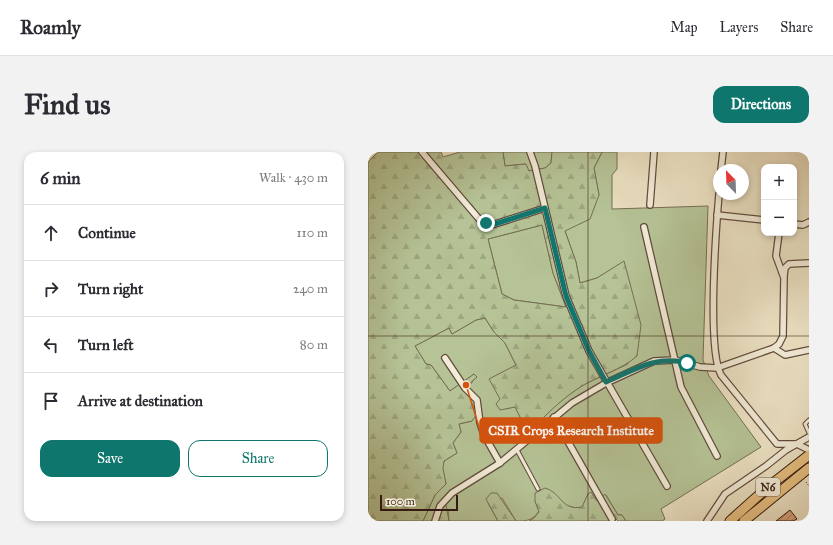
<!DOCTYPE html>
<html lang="en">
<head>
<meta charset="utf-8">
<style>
  :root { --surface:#fff; --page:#f2f2f3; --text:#2b2b33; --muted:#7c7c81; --line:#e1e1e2; --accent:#0f766e }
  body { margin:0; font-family:"IM FELL Great Primer",serif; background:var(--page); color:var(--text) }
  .controls { position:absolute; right:12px; top:12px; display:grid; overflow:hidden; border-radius:8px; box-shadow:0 2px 6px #0003 }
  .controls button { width:36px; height:36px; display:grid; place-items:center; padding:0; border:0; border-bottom:1px solid var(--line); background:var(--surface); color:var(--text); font:20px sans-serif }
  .compass { position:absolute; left:345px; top:12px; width:36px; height:36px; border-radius:50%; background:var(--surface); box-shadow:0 2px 6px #0003; rotate:337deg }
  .scale { position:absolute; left:12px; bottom:10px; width:78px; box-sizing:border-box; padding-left:4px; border:2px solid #351b11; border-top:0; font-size:11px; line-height:14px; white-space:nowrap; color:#351b11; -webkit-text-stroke:3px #f2ecd8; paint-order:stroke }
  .stop { position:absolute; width:12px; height:12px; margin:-9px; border:3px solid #0f766e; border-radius:50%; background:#fff }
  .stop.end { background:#0f766e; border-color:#fff; box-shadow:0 1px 4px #0008 }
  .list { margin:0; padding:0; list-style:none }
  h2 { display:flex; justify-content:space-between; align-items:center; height:52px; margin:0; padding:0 16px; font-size:17px }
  h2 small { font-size:13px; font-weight:400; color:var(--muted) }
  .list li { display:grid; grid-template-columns:26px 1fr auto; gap:12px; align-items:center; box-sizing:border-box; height:56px; padding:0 16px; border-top:1px solid var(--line) }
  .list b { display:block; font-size:15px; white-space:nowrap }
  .list em { font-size:13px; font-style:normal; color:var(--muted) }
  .actions { display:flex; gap:8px; padding:12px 16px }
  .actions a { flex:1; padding:9px 0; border:1px solid var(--accent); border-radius:12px; text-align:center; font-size:14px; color:var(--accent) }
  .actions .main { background:var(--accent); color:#fff }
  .icon { flex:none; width:22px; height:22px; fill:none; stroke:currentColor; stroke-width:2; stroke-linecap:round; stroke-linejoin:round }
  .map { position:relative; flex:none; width:441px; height:369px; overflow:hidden; border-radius:12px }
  header { display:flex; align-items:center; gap:24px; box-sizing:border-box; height:56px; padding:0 20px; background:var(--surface); border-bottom:1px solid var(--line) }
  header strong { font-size:19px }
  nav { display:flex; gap:22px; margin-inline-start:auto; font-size:14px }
  .intro { display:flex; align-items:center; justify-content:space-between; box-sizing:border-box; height:96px; padding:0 24px }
  h1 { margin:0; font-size:28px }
  .button { padding:10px 18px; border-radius:12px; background:var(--accent); color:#fff; font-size:14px; font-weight:700 }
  main { display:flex; gap:24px; padding:0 24px }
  aside { flex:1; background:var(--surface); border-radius:12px; box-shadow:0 2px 6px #0003 }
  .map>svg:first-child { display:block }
</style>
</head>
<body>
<header>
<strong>Roamly</strong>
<nav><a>Map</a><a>Layers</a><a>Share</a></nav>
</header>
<div class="intro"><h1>Find us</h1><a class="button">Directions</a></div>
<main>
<aside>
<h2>6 min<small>Walk · 430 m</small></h2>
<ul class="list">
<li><svg class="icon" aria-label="ahead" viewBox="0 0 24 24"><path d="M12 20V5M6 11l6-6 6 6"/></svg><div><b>Continue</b></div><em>110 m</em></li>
<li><svg class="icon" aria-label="right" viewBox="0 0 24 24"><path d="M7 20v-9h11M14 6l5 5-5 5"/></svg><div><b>Turn right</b></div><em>240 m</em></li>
<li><svg class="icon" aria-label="left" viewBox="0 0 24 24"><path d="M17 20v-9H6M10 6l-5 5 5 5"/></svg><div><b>Turn left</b></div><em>80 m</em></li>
<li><svg class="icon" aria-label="arrive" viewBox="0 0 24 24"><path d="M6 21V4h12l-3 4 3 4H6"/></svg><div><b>Arrive at destination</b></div></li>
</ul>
<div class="actions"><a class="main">Save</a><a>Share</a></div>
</aside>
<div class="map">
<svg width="441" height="369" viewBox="0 0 441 369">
  <defs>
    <pattern id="forest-firs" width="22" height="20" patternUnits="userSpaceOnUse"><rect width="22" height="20" fill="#b5c396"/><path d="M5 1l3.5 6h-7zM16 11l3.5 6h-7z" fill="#9ca780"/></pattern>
    <pattern id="building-hatch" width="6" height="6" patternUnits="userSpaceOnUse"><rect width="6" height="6" fill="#d7a37b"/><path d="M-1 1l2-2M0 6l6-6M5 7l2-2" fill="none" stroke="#af8463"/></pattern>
  </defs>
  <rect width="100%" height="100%" fill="#ebe1c3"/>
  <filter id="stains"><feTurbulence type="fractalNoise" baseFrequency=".005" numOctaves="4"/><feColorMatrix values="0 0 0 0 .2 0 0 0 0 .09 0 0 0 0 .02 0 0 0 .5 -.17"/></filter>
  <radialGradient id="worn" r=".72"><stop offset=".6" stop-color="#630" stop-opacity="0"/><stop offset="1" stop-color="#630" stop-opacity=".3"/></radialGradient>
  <g fill="#b5c396" stroke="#756f54">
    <polygon points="135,0 184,0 183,11 177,16 161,19 157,12 137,14"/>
    <path d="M 234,0 L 249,0 L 249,17 L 244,23 L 244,57 L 340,54 L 335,208 L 341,224 L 393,295 L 293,357 L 297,367 L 294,369 L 258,369 L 254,363 L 250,363 L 238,343 L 229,349 L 220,342 L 214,356 L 208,356 L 196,353 L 192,347 L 167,349 L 171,359 C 164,369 159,369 148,369 L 134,346 L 120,351 L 130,369 L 81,369 L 80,358 L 69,369 L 55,369 L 67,343 L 78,332 L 74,316 L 76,309 L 89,301 L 85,291 L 93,280 L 91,272 L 104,269 C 101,251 93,239 109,225 L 106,222 L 82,239 L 63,213 L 58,212 L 47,194 L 81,176 L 84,182 L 108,168 L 117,166 L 126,180 L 137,191 L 148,213 L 139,257 L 147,254 L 160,281 L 189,251 L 215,233 L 260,212 L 256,110 L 229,126 L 212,131 L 208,110 L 197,79 L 231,43 L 226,16 Z"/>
    <polygon points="174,73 185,121 198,155 146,148 134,142 120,87"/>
  </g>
  <g fill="url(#forest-firs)" stroke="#756f54" fill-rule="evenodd">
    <path d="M 10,0 L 73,0 L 75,5 L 92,0 L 135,0 L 137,14 L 158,12 L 161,19 L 177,16 L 183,11 L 184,0 L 234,0 L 226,16 L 231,43 L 222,67 L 197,79 L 208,110 L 212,131 L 229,126 L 256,109 L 273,173 L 269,204 C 253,218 232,223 214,234 C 193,247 177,264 160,281 L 147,255 L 132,258 L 128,252 L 132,247 L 121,227 L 148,213 L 137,191 L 126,180 L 117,166 L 108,168 L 84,182 L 81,176 L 47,194 L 58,212 L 63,213 L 82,239 L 106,222 L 109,225 L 101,232 L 99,239 L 107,248 L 109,262 L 104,269 L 91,272 L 93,280 L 85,291 L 89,301 L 76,309 L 75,316 L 78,332 L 67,343 L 55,369 L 0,369 L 0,10 ZM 174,73 L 185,121 L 198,155 L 146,148 L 134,142 L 120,87 Z"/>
    <path d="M 177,336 C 194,341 193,359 214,355 L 220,342 L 223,340 L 229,349 L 237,342 L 250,363 L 254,363 L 258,369 L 250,369 L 246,365 L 243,369 L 161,369 L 166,366 L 171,360 L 167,349 L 167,341 Z"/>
    <polygon points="123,341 129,341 148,369 130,369 118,347"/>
    <polygon points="75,353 78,353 81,369 69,369"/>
  </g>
  <polygon fill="url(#building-hatch)" stroke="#351b11" points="422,358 429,367 425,369 408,369"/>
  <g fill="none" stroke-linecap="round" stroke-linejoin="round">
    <g stroke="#624c3e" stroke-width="5">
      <g id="service">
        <polyline points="441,268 437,272 441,281"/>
        <polyline points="149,298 170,337"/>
      </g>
    </g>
    <g stroke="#624c3e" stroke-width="8">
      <g id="minor">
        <polyline points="54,0 111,67 118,71 127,72 177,56"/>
        <polyline points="162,0 167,14 198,144 221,199 299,334"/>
        <polyline points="353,18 355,0"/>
        <path d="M 351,42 C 348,77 339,197 353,223 L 409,292 L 429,292 L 441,298"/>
        <polyline points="282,53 286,0"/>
        <polyline points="349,63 396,68"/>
        <polyline points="426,72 435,73 441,70"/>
        <polyline points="276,75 313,235 349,304"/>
        <polyline points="416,124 417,116 421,112 441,111"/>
        <polyline points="406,196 417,203 441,198"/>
        <polyline points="77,206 97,236 109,248 112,271 116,283 132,311"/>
        <polyline points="186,265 244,367"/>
        <polyline points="67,369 72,354 84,341 132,311 204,251 238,231 286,209 307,208 332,215 349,216 406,196 411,192 415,184 416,126 408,104 411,81"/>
        <polyline points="339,369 357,342 398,314 418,298 441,285"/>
      </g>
    </g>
    <g stroke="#351b11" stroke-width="11">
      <g id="trunk">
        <polyline points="362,369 400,335 441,303"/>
        <polyline points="376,369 441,316"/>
      </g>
    </g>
    <polyline stroke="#351b11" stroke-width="1" stroke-dasharray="1 2" stroke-linecap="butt" points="438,330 441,334"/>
    <use href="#service" stroke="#f2ecd8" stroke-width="3"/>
    <use href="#minor" stroke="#f2ecd8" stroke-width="5.5"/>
    <use href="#trunk" stroke="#e6c082" stroke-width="9"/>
  </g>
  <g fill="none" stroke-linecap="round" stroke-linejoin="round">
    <path stroke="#0f766e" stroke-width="5" d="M 118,71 L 127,72 L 177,56 L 198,144 L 221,199 L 238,230 C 266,218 288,203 319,211"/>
  </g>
  <path fill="none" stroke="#351b11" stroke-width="1" stroke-opacity="0.55" d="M 220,0 L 220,369M 0,184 L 441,184"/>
  <g text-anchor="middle" stroke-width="4" stroke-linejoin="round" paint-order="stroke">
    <rect fill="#f2ecd8" stroke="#6e5a4d" stroke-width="1" x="388" y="326" width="24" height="18" rx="3"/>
    <g font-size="11" font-weight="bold" fill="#351b11">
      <text x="400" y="339">N6</text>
    </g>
  </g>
  <path fill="none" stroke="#d6530c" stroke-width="1.5" d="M98 233L112 278"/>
  <circle fill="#d6530c" stroke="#f2ecd8" stroke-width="1.5" cx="98" cy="233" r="4"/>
  <rect fill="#d6530c" stroke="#d6530c" stroke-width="1.5" x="112" y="266" width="182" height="25" rx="4"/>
  <g font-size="13" text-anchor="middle" font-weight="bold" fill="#fff">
    <text x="203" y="283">CSIR Crops Research Institute</text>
  </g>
  <rect width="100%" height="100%" filter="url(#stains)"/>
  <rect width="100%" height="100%" fill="url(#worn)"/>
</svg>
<div class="controls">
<button>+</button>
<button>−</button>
</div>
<svg class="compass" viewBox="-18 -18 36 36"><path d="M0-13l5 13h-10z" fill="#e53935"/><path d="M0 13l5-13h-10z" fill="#7c7c81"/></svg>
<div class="scale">100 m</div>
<div class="stop" style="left:319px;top:211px"></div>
<div class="stop end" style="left:118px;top:71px"></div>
</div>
</main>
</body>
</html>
